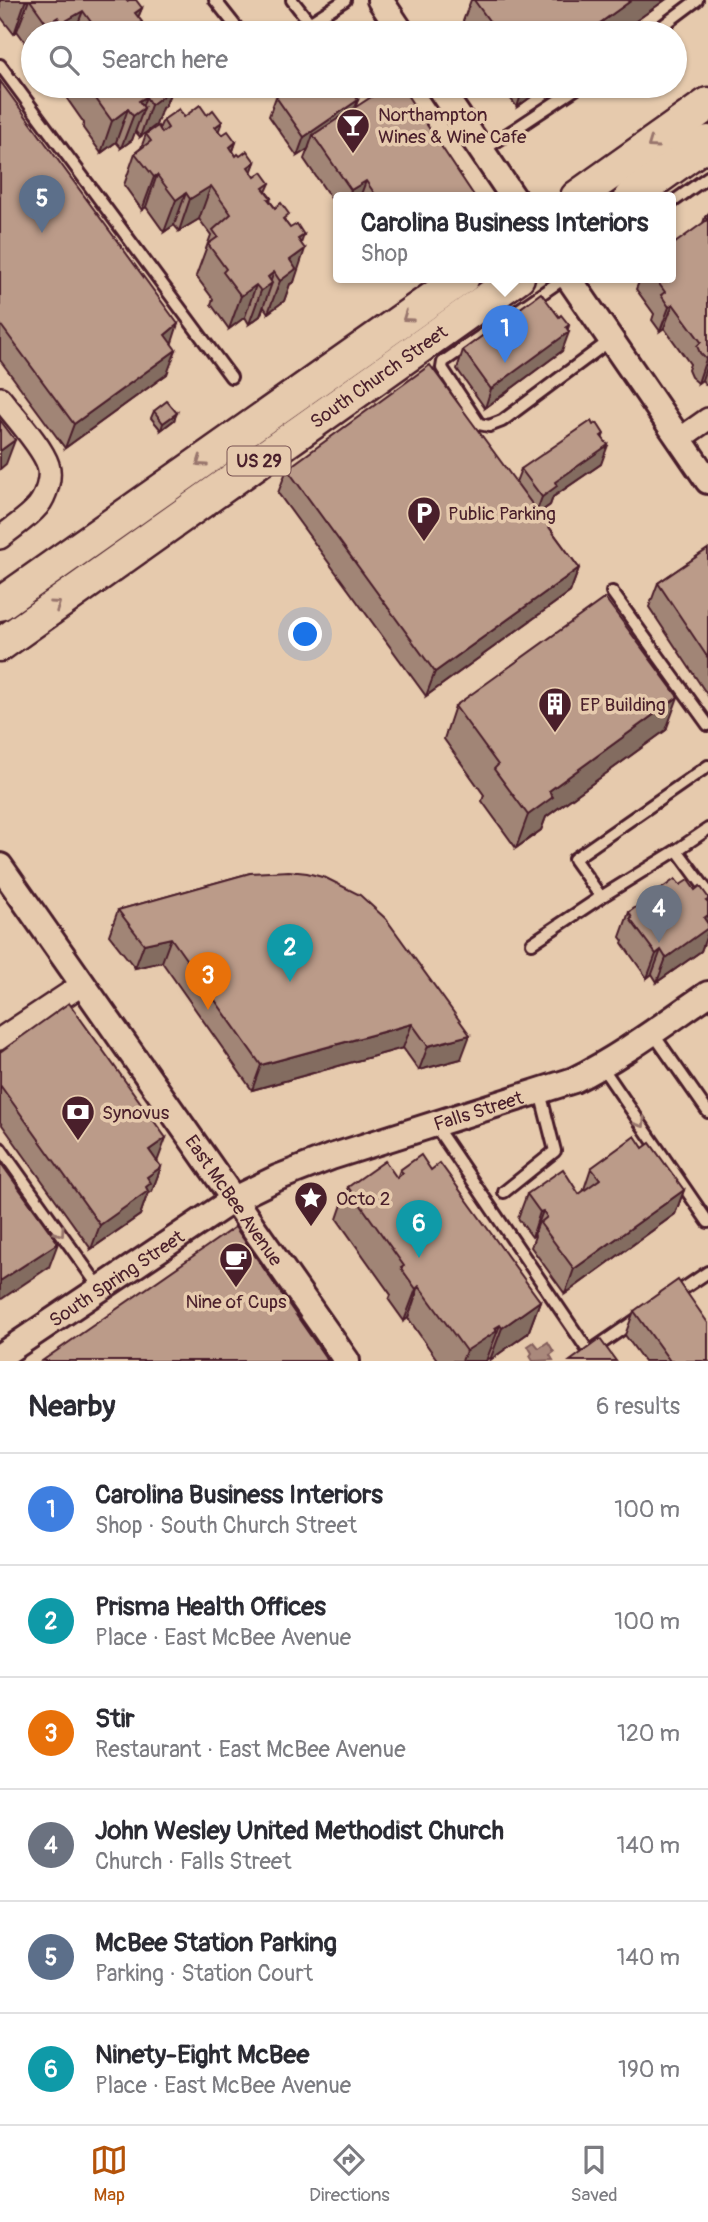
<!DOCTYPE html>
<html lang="en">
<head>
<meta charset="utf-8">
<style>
  :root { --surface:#fff; --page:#f2f2f3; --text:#2b2b33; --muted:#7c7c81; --line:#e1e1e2; --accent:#b45309 }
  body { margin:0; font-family:Pangolin,sans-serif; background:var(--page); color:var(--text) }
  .you { position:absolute; left:306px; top:635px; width:24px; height:24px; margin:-18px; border:5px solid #fff; border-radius:50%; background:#1a73e8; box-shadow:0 0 0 10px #1a73e833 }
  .badge { display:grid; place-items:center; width:46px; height:46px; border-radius:50%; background:var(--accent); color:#fff; font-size:23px; font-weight:700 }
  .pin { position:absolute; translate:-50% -58px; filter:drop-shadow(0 2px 4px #0008) }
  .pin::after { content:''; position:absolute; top:37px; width:24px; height:21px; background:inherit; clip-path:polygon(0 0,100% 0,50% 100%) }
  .popup { position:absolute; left:333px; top:192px; width:343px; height:91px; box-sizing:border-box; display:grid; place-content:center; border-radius:7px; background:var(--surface); filter:drop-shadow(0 2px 5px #0005); font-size:23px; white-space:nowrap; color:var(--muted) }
  .popup b { font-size:26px; color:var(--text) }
  .popup::after { content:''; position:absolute; left:50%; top:100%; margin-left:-14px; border:14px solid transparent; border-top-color:var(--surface) }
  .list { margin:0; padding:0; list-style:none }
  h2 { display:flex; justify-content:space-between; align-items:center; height:91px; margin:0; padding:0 28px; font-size:30px }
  h2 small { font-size:23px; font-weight:400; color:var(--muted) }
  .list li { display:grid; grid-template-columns:46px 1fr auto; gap:21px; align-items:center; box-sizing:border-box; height:112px; padding:0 28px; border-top:2px solid var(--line) }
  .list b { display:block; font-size:26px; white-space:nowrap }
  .list p { margin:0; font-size:23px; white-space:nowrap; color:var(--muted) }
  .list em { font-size:23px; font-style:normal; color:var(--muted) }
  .icon { flex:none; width:38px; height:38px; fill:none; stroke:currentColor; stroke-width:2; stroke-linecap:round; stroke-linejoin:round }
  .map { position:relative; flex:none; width:708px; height:1361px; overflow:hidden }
  .search { position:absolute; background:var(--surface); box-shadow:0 2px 5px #0004; left:21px; right:21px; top:21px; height:77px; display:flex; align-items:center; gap:18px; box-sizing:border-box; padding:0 24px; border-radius:38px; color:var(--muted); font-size:26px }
  .sheet { height:763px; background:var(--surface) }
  nav { display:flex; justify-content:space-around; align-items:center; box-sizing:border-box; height:98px; border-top:2px solid var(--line); background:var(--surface); font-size:19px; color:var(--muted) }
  nav a { display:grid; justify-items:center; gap:4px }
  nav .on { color:var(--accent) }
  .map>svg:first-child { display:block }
</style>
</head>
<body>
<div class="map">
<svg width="708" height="1361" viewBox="0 0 708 1361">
  <rect width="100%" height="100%" fill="#e6caad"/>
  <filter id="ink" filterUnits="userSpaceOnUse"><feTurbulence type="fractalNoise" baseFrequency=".0143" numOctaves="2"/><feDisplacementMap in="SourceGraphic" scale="14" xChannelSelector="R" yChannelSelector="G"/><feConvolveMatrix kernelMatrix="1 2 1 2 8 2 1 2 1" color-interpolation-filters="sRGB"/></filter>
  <g filter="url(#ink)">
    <polygon fill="#aa897c" stroke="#845f5c" stroke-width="2" points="534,1342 539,1348 548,1342 554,1352 550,1355 553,1360 533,1361 530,1356 532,1353 528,1346"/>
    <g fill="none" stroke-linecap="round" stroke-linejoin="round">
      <g stroke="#4a1f2b" stroke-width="16">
        <g id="service">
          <polyline points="215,0 241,33"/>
          <polyline points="292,0 310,23"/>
          <polyline points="294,33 345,0"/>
          <polyline points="653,33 697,0"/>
          <polyline points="0,65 231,377"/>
          <polyline points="482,151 580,86"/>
          <polyline points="671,203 708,177"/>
          <polyline points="566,277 443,362 442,368 479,424 489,426 502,421 612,339"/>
          <polyline points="612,592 708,725"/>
          <polyline points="708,766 574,859 601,897 677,850 708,892"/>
          <polyline points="677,850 708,829"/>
          <polyline points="532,943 601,897"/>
          <polyline points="652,1032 708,1112"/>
          <polyline points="602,1067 708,1222"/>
          <polyline points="434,1124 589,1352 640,1317"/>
          <polyline points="0,1148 100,1288"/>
          <polyline points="504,1192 555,1151 540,1092"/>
          <polyline points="674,1295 708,1272"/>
        </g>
      </g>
      <g stroke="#4a1f2b" stroke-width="26">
        <g id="minor">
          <path d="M 0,398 C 13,415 42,446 48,465 C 52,477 46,496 38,506 C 28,518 12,528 0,538"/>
          <polyline points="681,438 708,419"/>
          <polyline points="0,1039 83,984"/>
        </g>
      </g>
      <g stroke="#4a1f2b" stroke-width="30">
        <g id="tertiary">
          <polyline points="380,0 402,33"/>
          <polyline points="438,86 513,197"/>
          <polyline points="568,277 708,481"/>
          <path id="s1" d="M 0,866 L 347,1361"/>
          <path id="s2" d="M 0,1356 L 234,1199 L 277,1178 L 331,1157 L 574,1080 C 622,1056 664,1024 708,994"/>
        </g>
      </g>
      <g stroke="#4a1f2b" stroke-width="37">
        <g id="primary">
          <polyline points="577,197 708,104"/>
          <polyline points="631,197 708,142"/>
          <polyline points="0,604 463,277"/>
          <path id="s3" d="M 0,645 L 518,277"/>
        </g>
      </g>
      <use href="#service" stroke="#e6caad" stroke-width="10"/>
      <use href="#minor" stroke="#e6caad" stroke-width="21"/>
      <use href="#tertiary" stroke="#e6caad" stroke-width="24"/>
      <use href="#primary" stroke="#e6caad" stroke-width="32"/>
    </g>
    <g fill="#a18576" stroke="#4a1f2b" stroke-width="2">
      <polygon points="0,0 126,0 142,8 138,17 142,22 141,25 146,32 157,33 33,33 33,53 17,31 14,34 0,16"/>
      <polygon points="471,0 665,0 619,33 463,33 460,29"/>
      <polygon points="0,81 171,344 167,374 65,448 0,360"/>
      <polygon points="73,86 173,86 165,106 162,108 156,125 140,137 135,131 132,140 121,148 116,142 101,153 83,128 84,123 68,100"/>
      <polygon points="501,86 546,86 517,107"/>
      <polygon points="276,97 313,97 358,100 355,107 475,197 339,197 339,210 304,159 308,149 297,156 269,116"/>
      <polygon points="184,117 218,131 222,135 236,142 233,151 236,156 255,162 251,172 255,177 270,183 266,192 271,198 270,201 301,243 294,282 290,284 284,301 268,313 264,307 260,316 249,324 245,317 229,329 211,304 213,299 196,276 211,235 199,219 179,231 174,225 164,232 146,207 142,210 124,185 135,153 141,148 146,134 159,129 163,120"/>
      <polygon points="708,214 708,384 706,385 702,380 698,383 691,377 688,370 690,364 664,328 660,331 652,320 654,314 636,289 641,277 671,277 703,223 705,217"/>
      <polygon points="559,317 569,325 562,351 485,408 457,369 463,350"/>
      <polygon points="154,411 174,420 161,430 151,418"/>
      <polygon points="603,439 601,464 553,497 550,505 539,513 579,568 570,592 426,696 278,493 287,469 516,482 521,469"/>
      <polygon points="708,549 708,696 649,607 658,583"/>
      <polygon points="455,706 666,730 546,817 541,830 516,848 482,801 484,795 444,739"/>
      <polygon points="250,873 461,1059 419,1070 403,1048 252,1090 162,962 135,968 109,935 118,910"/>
      <polygon points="680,885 695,890 708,897 708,932 701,951 657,982 652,974 647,978 622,943 623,941 620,937 629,912"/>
      <polygon points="0,1052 157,1161 161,1167 152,1191 147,1195 140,1215 91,1249 0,1122"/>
      <polygon points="643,1148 684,1190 675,1214 565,1294 531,1247 535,1236 534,1235 532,1237 518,1218 527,1194 579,1194 583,1192 591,1168"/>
      <polygon points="400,1170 431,1170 540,1301 528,1333 490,1360 488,1357 486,1361 438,1361 408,1318 404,1321 389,1300 391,1295 337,1219 348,1187 397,1178"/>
      <polygon points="634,1311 708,1361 644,1361 625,1335"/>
    </g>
    <g fill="#836c60" stroke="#4a1f2b" stroke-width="2">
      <polygon points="28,0 29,0 17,31 14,34 25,2"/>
      <polygon points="632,0 665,0 619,33 586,33"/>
      <polygon points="142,8 132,33 135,13"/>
      <polygon points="83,11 74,33 58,33 62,23"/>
      <polygon points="58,17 52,33 44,33 47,24"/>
      <polygon points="161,86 173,86 165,106 162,108 156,125 140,137 151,105"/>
      <polygon points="524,86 546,86 517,107"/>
      <polygon points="146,97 141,110 144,108 132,140 121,148 139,101"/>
      <polygon points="358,100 351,119 313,135 308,149 297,156 304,137"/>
      <polygon points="128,109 116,142 101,153 112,121"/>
      <polygon points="222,122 210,154 215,127"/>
      <polygon points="236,142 225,174 230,147"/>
      <polygon points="255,162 243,195 248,167"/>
      <polygon points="157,175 146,207 142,210 154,177"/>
      <polygon points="366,181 360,197 348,197 351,190"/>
      <polygon points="211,186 199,219 179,231 190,199"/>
      <polygon points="186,193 174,225 164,232 176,200"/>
      <polygon points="304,235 297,255 305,249 294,282 290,284 284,301 268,313 280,281 298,239"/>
      <polygon points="274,272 269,286 272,283 260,316 249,324 261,291 268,277"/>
      <polygon points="256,285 245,317 229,329 241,296"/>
      <polygon points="673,304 664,328 660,331 669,307"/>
      <polygon points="178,324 170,349 165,335"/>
      <polygon points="569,325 565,334 569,332 562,351 485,408 491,389"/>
      <polygon points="176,350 167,374 65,448 74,424"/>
      <polygon points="708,357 708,362 702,380 698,383 706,359"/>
      <polygon points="177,413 174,420 161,430 163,423"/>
      <polygon points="604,434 597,452 608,445 601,464 553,497 550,505 535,516 542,497 555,482"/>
      <polygon points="15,440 6,464 0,469 0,451"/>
      <polygon points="579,568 570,592 426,696 435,672"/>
      <polygon points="678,697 666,730 546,817 541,830 516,848 528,815 549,791"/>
      <polygon points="708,915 708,932 701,951 657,982 666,958 704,918"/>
      <polygon points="171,938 162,962 135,968 144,944"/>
      <polygon points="661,950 652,974 647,978 656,954"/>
      <polygon points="412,1024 403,1048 252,1090 261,1065"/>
      <polygon points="470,1035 461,1059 419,1070 428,1046"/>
      <polygon points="166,1138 157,1162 149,1150"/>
      <polygon points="161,1167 152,1191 147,1195 140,1215 91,1249 100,1225 147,1177"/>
      <polygon points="684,1190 675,1214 565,1294 574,1269"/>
      <polygon points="543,1211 534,1235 532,1237 540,1212"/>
      <polygon points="58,1243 49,1267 0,1300 0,1281"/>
      <polygon points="419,1286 408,1318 404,1321 416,1289"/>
      <polygon points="540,1301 528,1333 490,1360 502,1328"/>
      <polygon points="500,1325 486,1361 462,1361 466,1351"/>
    </g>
    <g fill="#bb9b89" stroke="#4a1f2b" stroke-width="2">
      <polygon points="30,0 126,0 127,1 129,0 136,0 142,8 135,13 142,22 140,24 146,32 153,27 157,33 99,33 83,11 62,23 58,17 47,24"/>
      <polygon points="474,0 632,0 586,33 498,33"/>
      <polygon points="0,81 178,324 165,335 176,350 74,424 0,324"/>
      <polygon points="93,86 162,86 167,93 151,105 146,97 139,101 144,108 133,116 128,109 112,121 94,96 98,93"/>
      <polygon points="293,86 305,86 313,97 330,86 348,86 358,100 304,137 276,97"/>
      <polygon points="388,86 401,86 475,197 377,197 366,181 351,190 313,135"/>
      <polygon points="200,105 207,115 213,110 222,122 215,127 222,135 228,131 236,142 230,147 236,156 238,154 240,156 247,151 255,162 248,167 255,177 262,172 270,183 263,188 271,198 268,199 275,208 281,203 289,214 283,219 290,228 297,224 304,235 298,239 305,249 290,260 296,269 280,281 274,272 268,277 272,283 261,291 256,285 241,296 223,272 226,269 208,244 218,237 213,230 231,214 211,186 190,199 186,193 176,200 157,175 154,177 135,153 151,141 146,134 158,126 162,133 168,128 163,120 179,109 184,117"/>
      <polygon points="708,214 708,357 706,359 700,353 697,346 701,342 673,304 669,307 661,295 665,292 654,277 671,277 671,246 707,220 705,217"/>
      <polygon points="541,293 559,317 561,315 569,325 566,327 569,332 491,389 463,350"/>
      <polygon points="430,365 579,568 435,672 287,469"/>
      <polygon points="167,401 177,413 163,423 154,411"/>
      <polygon points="0,420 15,440 0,451"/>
      <polygon points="591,421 593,425 597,423 604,434 601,436 608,445 555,482 557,486 542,497 521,469"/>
      <polygon points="708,549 708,658 658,583"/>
      <polygon points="605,598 678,697 549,791 553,797 528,815 494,769 498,765 455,706"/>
      <polygon points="289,871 307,873 326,878 360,895 386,919 470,1035 428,1046 412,1024 261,1065 171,938 144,944 118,910 250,873"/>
      <polygon points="675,879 680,885 688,880 695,890 700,886 708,897 708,900 706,901 708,903 708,915 704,918 708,924 708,928 666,958 661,950 656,954 630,919 632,918 629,912"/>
      <polygon points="69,1003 166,1138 149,1150 161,1167 147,1177 151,1183 146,1187 148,1191 100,1225 0,1085 0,1052"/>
      <polygon points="635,1136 643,1148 650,1143 684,1190 574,1269 540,1223 547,1217 543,1211 540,1212 527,1194 563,1169 579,1194 600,1179 591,1168"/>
      <polygon points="421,1155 431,1170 440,1163 540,1301 502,1328 500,1325 495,1328 497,1331 466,1351 419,1286 416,1289 401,1268 404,1266 348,1187 385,1161 397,1178 403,1173 400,1170"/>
      <polygon points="0,1162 58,1243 0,1281"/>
      <polygon points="235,1227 328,1361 42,1361 196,1254"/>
      <polygon points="678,1280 708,1323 708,1361 670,1361 634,1311"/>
      <polygon points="600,1339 616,1361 570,1361"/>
    </g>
    <defs><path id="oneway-chevron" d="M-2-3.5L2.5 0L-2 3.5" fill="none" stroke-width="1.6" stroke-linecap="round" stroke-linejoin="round" transform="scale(1.75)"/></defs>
    <g stroke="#98746c">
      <use href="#oneway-chevron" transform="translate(652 144) rotate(145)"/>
      <use href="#oneway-chevron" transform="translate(407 317) rotate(145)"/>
      <use href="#oneway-chevron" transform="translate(201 462) rotate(145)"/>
      <use href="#oneway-chevron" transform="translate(56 605) rotate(-35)"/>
      <use href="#oneway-chevron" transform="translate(641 1123) rotate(56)"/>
      <use href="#oneway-chevron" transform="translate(60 1232) rotate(55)"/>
    </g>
  </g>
  <defs>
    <g id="bar-pin" transform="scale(1.75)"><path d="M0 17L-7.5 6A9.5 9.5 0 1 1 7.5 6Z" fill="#4a1f2b" stroke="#e6caad"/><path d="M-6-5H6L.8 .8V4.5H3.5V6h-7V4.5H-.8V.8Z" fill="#fff"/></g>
    <g id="parking-pin" transform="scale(1.75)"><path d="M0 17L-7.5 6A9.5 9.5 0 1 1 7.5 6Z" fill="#4a1f2b" stroke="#e6caad"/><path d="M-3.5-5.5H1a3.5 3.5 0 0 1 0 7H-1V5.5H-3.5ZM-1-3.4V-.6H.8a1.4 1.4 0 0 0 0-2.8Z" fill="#fff"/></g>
    <g id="building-pin" transform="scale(1.75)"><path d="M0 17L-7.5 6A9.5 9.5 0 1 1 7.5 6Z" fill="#4a1f2b" stroke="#e6caad"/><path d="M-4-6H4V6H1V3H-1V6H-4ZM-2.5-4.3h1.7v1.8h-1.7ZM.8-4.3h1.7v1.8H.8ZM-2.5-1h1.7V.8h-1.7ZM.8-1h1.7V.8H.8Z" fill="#fff"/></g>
    <g id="bank-pin" transform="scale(1.75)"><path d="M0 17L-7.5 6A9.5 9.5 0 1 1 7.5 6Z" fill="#4a1f2b" stroke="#e6caad"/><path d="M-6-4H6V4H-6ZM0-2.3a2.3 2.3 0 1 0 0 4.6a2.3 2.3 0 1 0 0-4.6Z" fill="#fff"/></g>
    <g id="sight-pin" transform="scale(1.75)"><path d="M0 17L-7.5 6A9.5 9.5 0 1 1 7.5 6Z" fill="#4a1f2b" stroke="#e6caad"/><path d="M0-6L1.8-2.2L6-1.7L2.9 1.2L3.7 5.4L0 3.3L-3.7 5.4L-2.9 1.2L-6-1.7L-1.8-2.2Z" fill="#fff"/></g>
    <g id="cafe-pin" transform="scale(1.75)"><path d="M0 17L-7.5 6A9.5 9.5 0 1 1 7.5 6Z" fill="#4a1f2b" stroke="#e6caad"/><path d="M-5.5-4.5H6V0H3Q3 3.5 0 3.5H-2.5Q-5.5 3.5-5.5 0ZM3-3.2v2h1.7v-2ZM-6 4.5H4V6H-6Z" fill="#fff"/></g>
  </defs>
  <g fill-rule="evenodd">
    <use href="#bar-pin" x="353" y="125"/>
    <use href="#parking-pin" x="424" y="513"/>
    <use href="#building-pin" x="555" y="704"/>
    <use href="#bank-pin" x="78" y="1112"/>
    <use href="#sight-pin" x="311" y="1198"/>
    <use href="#cafe-pin" x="236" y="1259"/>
  </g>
  <g text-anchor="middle" stroke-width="7" stroke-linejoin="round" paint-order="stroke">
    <rect fill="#e6caad" stroke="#795252" stroke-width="2" x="227.5" y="446.5" width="63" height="29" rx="5"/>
    <g font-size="18" font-weight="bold" fill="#4a1f2b">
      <text x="259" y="467">US 29</text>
    </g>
    <g font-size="19" fill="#4a1f2b" stroke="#e6caad" text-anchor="start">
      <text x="378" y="121">Northampton<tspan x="378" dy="22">Wines &amp; Wine Cafe</tspan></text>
      <text x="448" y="520">Public Parking</text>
      <text x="580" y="711">EP Building</text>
      <text x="102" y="1119">Synovus</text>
      <text x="336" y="1205">Octo 2</text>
      <text x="236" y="1308" text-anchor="middle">Nine of Cups</text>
    </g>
    <g font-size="19" fill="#4a1f2b" stroke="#e6caad">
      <text dy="7" stroke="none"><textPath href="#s3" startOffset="464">South Church Street</textPath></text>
      <text dy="7" stroke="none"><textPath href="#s2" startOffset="542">Falls Street</textPath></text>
      <text dy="7" stroke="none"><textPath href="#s1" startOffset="408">East McBee Avenue</textPath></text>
      <text dy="7" stroke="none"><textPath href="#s2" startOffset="140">South Spring Street</textPath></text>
    </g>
  </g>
</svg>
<div class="you"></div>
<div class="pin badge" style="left:505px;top:363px;background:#3f7fe0">1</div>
<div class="popup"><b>Carolina Business Interiors</b>Shop</div>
<div class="pin badge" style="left:290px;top:982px;background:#0f9aa8">2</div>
<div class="pin badge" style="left:208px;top:1010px;background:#e8710a">3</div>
<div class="pin badge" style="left:659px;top:943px;background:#6b7280">4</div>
<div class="pin badge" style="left:42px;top:233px;background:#5c6f8a">5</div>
<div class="pin badge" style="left:419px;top:1258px;background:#0f9aa8">6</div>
<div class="search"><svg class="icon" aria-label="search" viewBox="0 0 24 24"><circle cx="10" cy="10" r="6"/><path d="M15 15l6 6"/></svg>Search here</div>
</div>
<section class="sheet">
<h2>Nearby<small>6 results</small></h2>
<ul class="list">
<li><span class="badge" style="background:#3f7fe0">1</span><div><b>Carolina Business Interiors</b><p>Shop · South Church Street</p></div><em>100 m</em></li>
<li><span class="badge" style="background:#0f9aa8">2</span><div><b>Prisma Health Offices</b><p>Place · East McBee Avenue</p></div><em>100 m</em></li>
<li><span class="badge" style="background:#e8710a">3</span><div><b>Stir</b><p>Restaurant · East McBee Avenue</p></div><em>120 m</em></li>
<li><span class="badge" style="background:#6b7280">4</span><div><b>John Wesley United Methodist Church</b><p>Church · Falls Street</p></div><em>140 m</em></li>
<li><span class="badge" style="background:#5c6f8a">5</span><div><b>McBee Station Parking</b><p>Parking · Station Court</p></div><em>140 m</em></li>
<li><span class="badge" style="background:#0f9aa8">6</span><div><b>Ninety-Eight McBee</b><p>Place · East McBee Avenue</p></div><em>190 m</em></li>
</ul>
</section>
<nav>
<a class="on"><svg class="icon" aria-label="map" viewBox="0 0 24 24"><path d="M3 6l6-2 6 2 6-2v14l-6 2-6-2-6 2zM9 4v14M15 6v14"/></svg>Map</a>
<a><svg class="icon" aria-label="directions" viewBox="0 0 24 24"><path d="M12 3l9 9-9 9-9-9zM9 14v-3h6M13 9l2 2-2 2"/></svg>Directions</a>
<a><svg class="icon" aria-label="saved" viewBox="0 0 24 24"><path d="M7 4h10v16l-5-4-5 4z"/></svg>Saved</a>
</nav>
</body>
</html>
